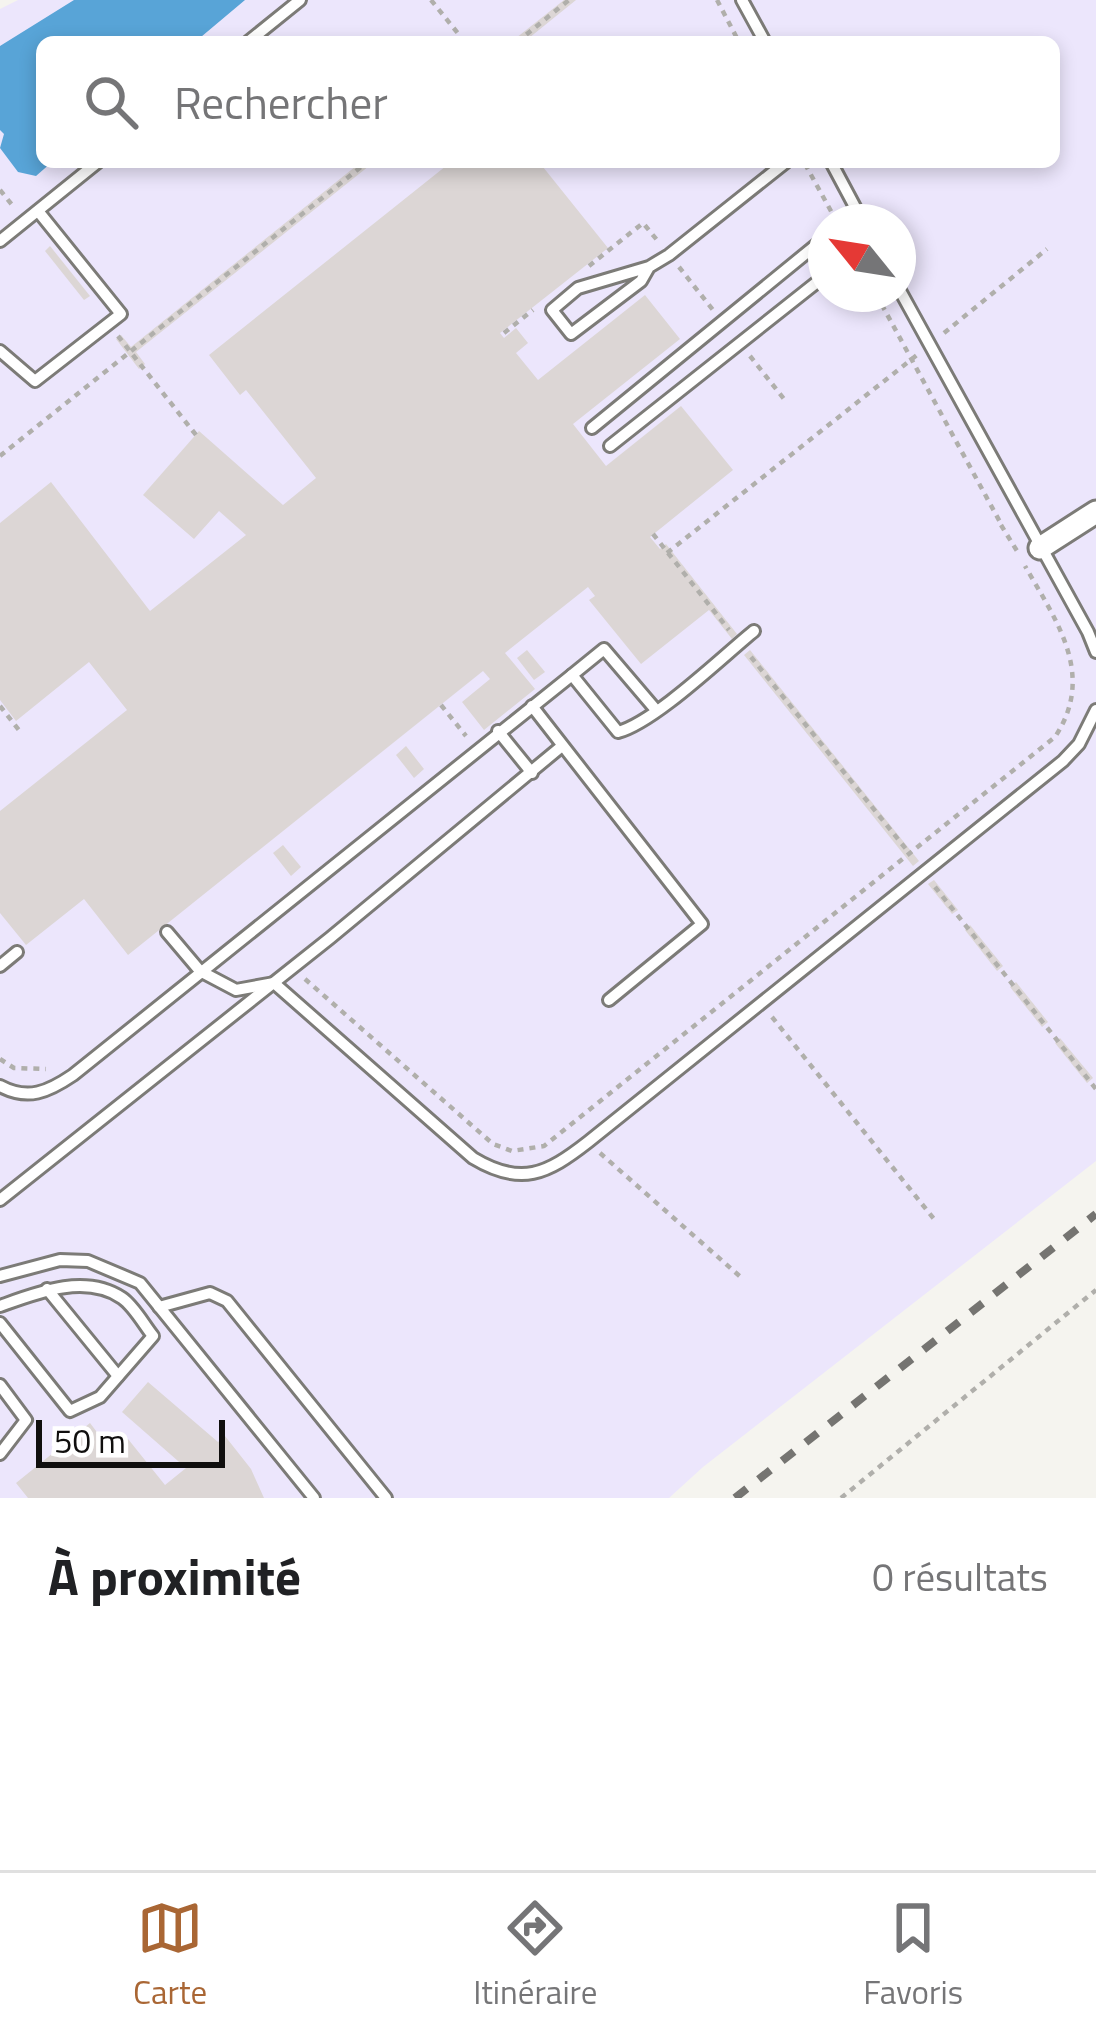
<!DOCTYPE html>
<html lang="fr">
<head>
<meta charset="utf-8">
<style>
  :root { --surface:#fff; --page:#f6f6f6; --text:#202124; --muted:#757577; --line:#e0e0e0; --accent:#a96634 }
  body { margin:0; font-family:"Titillium Web",sans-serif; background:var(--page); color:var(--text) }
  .compass { position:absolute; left:808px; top:204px; width:108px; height:108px; border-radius:50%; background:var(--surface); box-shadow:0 6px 18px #0003; rotate:300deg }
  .scale { position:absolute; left:36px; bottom:30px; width:189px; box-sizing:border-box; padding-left:12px; border:6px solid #100f0e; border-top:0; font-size:33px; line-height:42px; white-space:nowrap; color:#100f0e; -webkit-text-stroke:9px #fff; paint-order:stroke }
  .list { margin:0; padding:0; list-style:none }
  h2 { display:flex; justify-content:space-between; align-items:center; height:156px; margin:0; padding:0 48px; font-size:51px }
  h2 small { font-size:39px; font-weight:400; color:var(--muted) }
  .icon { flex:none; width:66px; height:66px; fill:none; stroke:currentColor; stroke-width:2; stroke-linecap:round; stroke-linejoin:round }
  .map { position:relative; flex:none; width:1096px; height:1498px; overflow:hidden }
  .search { position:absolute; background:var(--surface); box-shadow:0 6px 18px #0003; left:36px; right:36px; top:36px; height:132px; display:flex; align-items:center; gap:30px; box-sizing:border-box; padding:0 42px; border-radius:18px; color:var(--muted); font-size:45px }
  .sheet { height:372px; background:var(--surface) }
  nav { display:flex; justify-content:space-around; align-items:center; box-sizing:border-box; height:168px; border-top:3px solid var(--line); background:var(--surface); font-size:33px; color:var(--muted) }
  nav a { display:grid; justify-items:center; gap:6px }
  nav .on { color:var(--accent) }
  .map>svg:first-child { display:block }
</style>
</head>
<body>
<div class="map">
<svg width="1096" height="1498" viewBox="0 0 1096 1498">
  <rect width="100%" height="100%" fill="#f5f4ef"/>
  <path fill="#ece6fc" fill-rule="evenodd" d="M 18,0 L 1096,0 L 1096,1161 L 703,1467 L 669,1498 L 0,1498 L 0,9 ZM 42,42 L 1054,42 L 1054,162 L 42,162 ZM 826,222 L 898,222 L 898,294 L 826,294 Z"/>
  <polygon fill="#58a4d7" points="74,0 245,0 195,42 42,42 42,162 52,162 36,176 18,172 0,148 4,134 0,130 0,46"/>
  <g fill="#dcd6d5">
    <polygon points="564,0 576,0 524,42 511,42"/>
    <polygon points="361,162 374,162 136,352 145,364 139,369 116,339 121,335 131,347"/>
    <polygon points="451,162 539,162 608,248 500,333 504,338 516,328 528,343 516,353 538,380 645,295 680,339 573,424 606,466 681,406 733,470 650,537 660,549 666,544 737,634 732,639 709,610 641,664 589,600 595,596 588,587 505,653 535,689 484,730 462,702 490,679 483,671 128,955 84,899 26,945 0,913 0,811 127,710 89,662 16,721 0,700 0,523 51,482 150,611 246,535 219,511 194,539 143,495 199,431 283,505 316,478 246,390 240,395 209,355"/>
    <polygon points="50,246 90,296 84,300 45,251"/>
    <polygon points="527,650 545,672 534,680 517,658"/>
    <polygon points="750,650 919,861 913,866 744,655"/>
    <polygon points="406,746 424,769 414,778 396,755"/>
    <polygon points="283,845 301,867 291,876 273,853"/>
    <polygon points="934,880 958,910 952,914 928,884"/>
    <polygon points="970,925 1003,966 997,971 965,930"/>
    <polygon points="1016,982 1048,1022 1042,1027 1010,987"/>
    <polygon points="1060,1038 1093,1078 1087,1083 1055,1043"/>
    <polygon points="148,1382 218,1442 225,1436 251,1469 264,1498 28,1498 16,1483 90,1423 106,1444 116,1435 122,1444 128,1439 165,1485 186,1468 122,1412"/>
  </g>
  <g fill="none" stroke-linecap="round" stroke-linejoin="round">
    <g stroke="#7c7b77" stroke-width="16">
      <g id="lane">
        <polyline points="742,0 765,42"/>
        <polyline points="248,42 300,0"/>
        <polyline points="831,162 863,222"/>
        <polyline points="0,241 98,162"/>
        <polyline points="649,267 641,281 571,334 552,310 578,288 649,267 669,255 786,162"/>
        <polyline points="898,287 1088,632 1096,652"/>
        <polyline points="0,351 35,381 121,314 38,211"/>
        <polyline points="592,428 826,237"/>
        <polyline points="610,446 826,275"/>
        <polyline points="532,706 702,924 609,1000"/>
        <path d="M 656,710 L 604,649 L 572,675 L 618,732 C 655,722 722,657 754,631"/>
        <polyline points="498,731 532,773"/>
        <path d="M 167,932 L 200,971 L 236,990 L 274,983 L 473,1158 C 521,1187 547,1174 588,1142 L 1063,761 L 1079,744 L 1096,710"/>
        <polyline points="0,966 17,952"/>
        <path d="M 0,1086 C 28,1101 48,1092 73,1075 L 572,675"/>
        <polyline points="0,1200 330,938 562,746"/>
        <polyline points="0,1276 60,1260 88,1261 140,1283 314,1498"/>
        <polyline points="47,1289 118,1376"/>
        <path d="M 0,1306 C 36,1293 85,1273 122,1298 C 134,1306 144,1325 153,1336 L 100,1397 L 70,1411 L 0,1323"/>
        <polyline points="159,1307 210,1293 227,1301 386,1498"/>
        <polyline points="0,1385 26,1420 0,1454"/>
      </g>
    </g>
    <g stroke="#7c7b77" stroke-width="27">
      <polyline id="street" points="1040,548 1096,512"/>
    </g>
    <g stroke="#b0afab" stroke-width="4.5" stroke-dasharray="6 6" stroke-linecap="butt">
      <polyline points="431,0 465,42"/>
      <polyline points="717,0 739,42"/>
      <polyline points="517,42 569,0"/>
      <polyline points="805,164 837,222"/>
      <polyline points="0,190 13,206"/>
      <polyline points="589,266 643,223 657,240"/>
      <polyline points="679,267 713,310"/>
      <polyline points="876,294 1000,522"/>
      <polyline points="504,333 533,310"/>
      <polyline points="944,333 1047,249"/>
      <polyline points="118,336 196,435"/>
      <polyline points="750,356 784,399"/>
      <polyline points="0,456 367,162"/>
      <polyline points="1001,525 1017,551"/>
      <polyline points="653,534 729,630"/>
      <polyline points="667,553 917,355"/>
      <polyline points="751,657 910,854"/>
      <polyline points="441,705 466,736"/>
      <polyline points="0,706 22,734"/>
      <polyline points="935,887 1096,1089"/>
      <path d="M 305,979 L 493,1144 L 512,1151 L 544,1146 L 1055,737 C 1096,675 1057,622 1025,566"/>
      <polyline points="772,1017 934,1219"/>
      <polyline points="0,1059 14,1068 46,1069"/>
      <polyline points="600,1153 744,1280"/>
      <polyline points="841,1498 1096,1290"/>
    </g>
    <use href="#lane" stroke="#fff" stroke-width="10"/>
    <use href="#street" stroke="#fff" stroke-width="21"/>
    <polyline stroke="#757471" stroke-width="8" stroke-dasharray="15 15" stroke-linecap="butt" points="735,1498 1096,1214"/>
  </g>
</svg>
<svg class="compass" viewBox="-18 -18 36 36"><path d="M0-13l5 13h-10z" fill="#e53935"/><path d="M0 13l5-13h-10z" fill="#757577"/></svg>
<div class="scale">50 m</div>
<div class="search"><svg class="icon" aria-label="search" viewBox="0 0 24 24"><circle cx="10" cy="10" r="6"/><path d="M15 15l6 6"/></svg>Rechercher</div>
</div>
<section class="sheet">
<h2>À proximité<small>0 résultats</small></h2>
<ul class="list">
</ul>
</section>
<nav>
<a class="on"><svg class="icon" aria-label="map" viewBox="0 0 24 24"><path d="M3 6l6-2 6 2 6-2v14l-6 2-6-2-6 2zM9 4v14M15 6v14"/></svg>Carte</a>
<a><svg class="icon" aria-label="directions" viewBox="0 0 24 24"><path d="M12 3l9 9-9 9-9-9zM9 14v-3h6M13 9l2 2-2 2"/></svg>Itinéraire</a>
<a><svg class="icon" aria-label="saved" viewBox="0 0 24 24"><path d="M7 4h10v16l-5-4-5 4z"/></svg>Favoris</a>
</nav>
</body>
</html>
